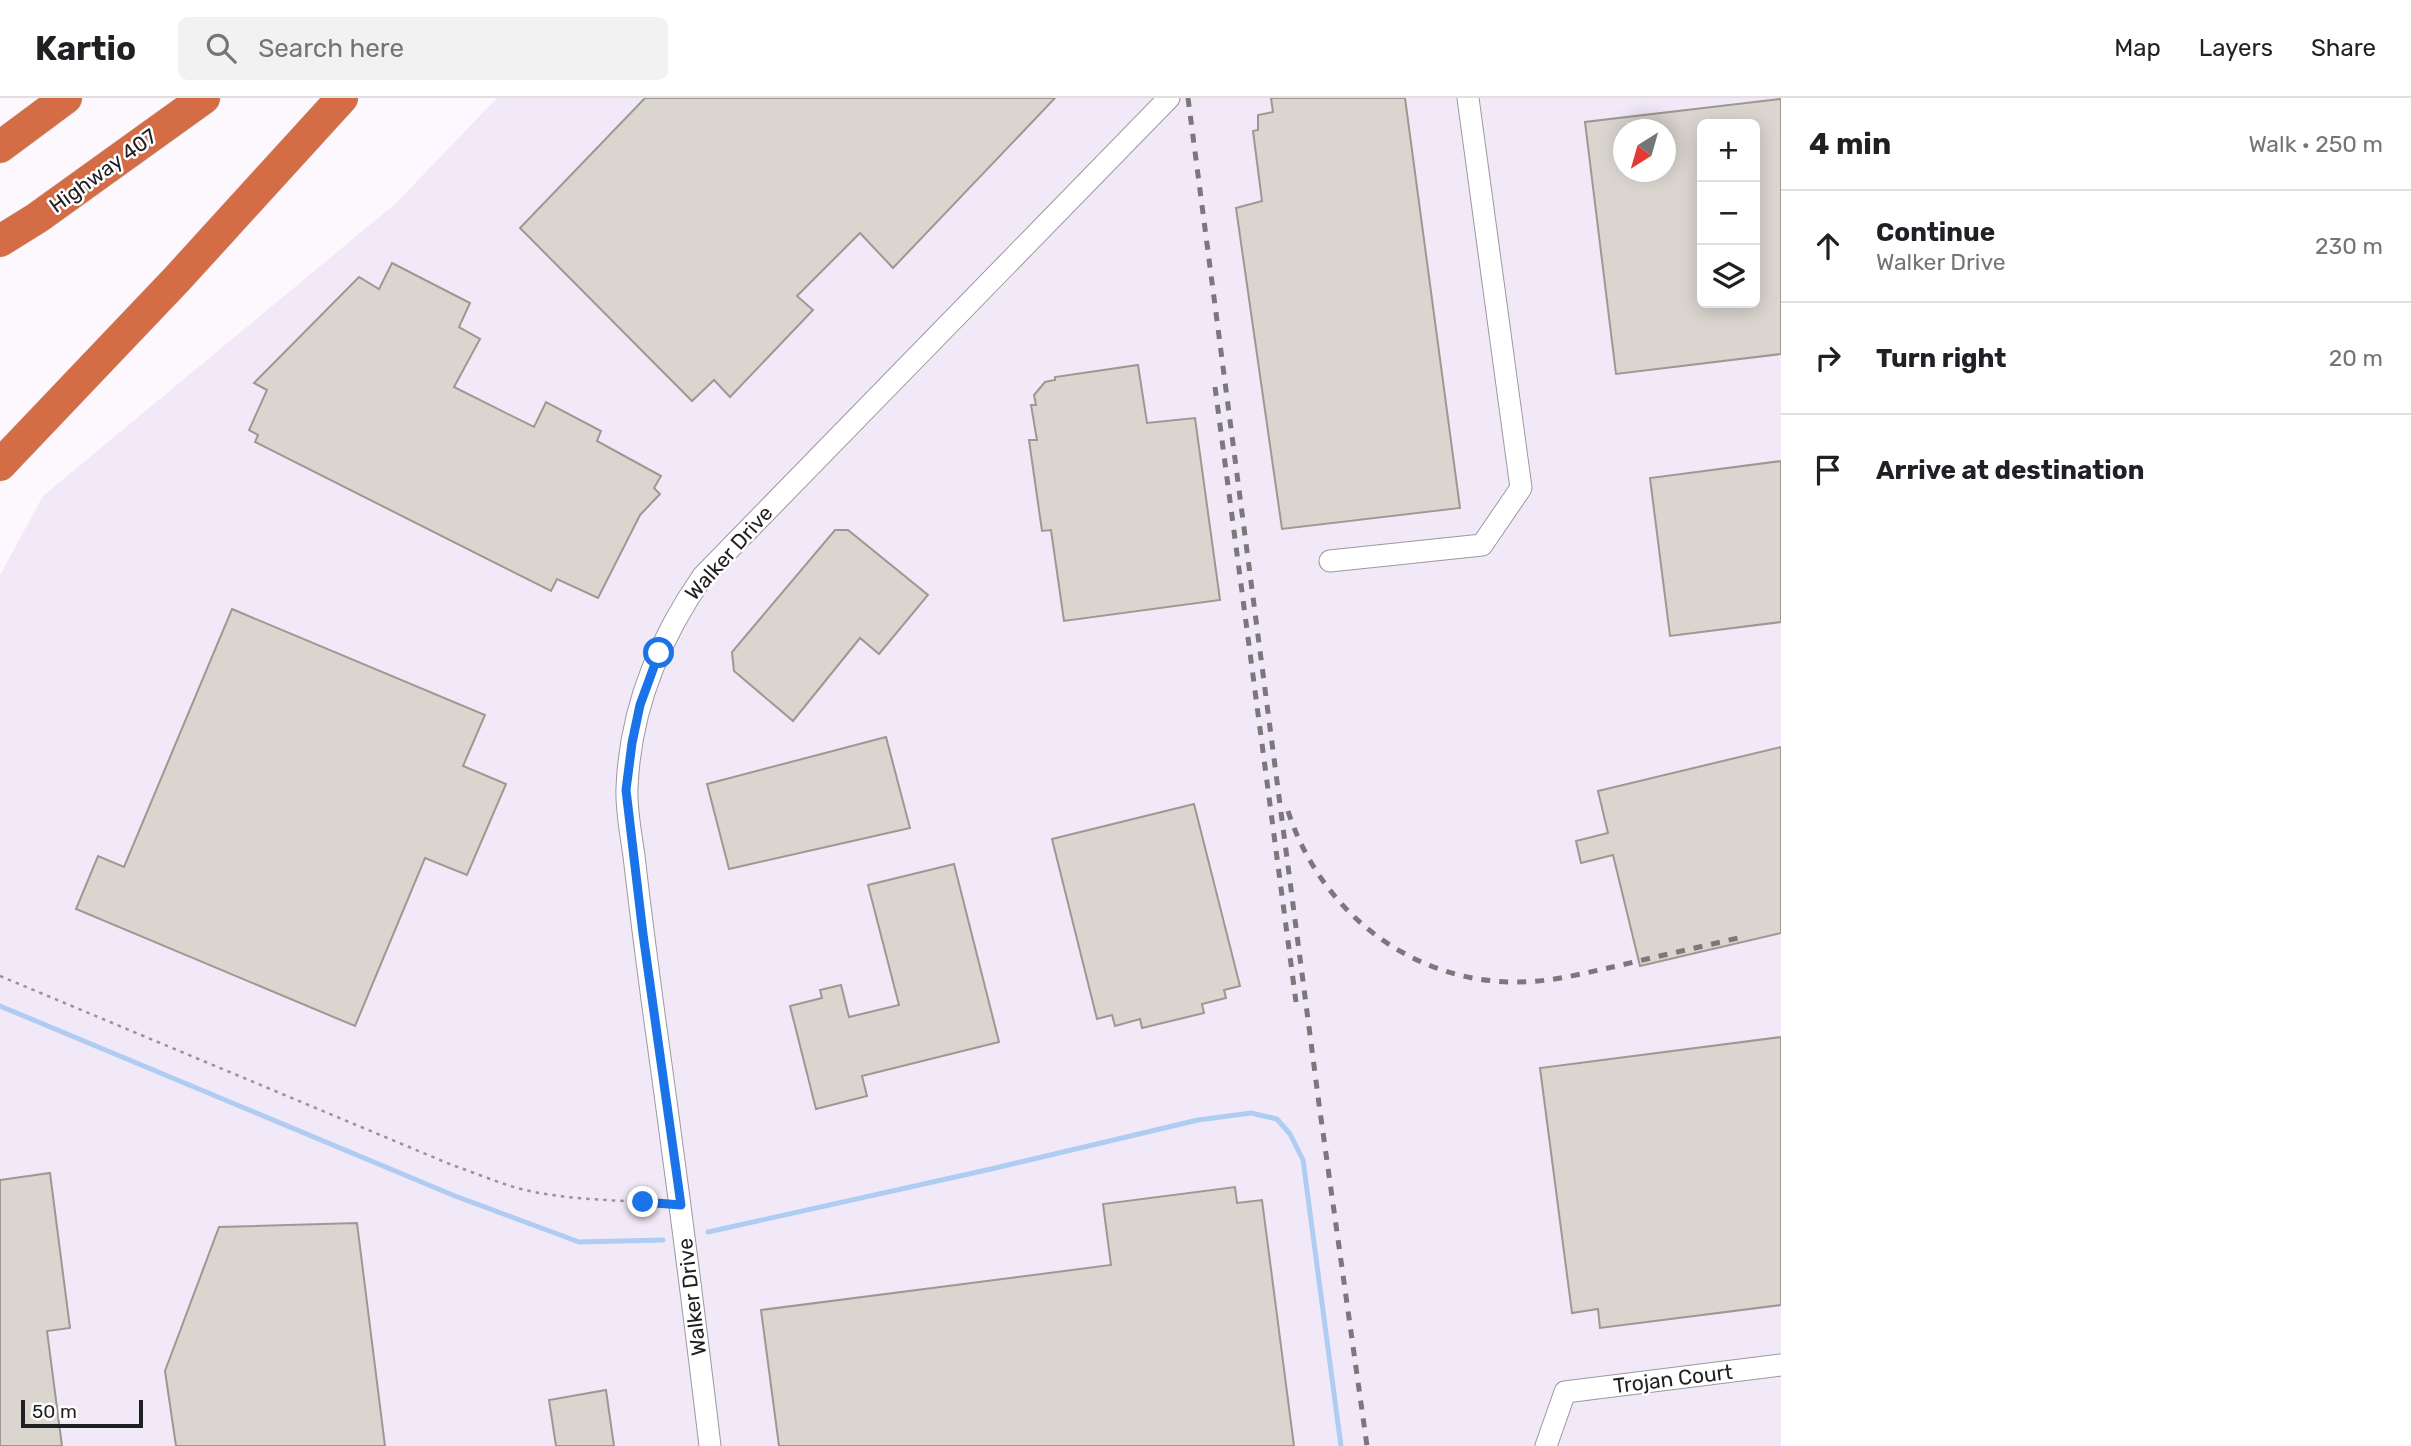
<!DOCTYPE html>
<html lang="en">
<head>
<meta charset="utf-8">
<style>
  :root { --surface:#fff; --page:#f2f2f2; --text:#202124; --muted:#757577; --line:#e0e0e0 }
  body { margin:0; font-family:Rubik,sans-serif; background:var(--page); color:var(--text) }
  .controls { position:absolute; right:21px; top:21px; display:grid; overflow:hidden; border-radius:10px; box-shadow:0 4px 18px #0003 }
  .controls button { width:63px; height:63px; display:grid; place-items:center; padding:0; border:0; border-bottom:2px solid var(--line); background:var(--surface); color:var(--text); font:35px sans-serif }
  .compass { position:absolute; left:1613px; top:21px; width:63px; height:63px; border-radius:50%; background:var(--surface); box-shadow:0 4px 18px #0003; rotate:217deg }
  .scale { position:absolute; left:21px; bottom:18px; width:122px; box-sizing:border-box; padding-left:7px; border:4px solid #1f1e20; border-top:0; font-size:19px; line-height:24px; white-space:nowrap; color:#1f1e20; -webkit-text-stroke:5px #fff; paint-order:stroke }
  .stop { position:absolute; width:21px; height:21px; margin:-16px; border:5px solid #1a73e8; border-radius:50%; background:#fff }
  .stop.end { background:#1a73e8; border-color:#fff; box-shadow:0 2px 7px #0008 }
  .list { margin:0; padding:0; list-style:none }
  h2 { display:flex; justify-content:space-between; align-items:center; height:91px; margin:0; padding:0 28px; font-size:30px }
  h2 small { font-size:23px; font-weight:400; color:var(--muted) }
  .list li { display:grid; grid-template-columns:46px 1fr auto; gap:21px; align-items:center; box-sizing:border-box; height:112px; padding:0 28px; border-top:2px solid var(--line) }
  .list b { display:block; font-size:26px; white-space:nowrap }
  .list p { margin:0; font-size:23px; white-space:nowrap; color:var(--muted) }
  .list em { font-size:23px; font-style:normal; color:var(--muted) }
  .icon { flex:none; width:38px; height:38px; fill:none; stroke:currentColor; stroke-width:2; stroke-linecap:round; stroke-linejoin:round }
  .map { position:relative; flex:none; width:1781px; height:1348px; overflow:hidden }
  header { display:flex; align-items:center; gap:42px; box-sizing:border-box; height:98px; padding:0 35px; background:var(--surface); border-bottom:2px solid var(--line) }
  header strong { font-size:33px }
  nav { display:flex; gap:38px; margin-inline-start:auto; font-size:24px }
  .search { width:490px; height:63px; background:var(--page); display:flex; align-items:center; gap:18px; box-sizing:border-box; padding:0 24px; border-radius:10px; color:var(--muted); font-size:26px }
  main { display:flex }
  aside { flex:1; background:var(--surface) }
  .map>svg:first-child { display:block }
</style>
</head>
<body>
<header>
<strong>Kartio</strong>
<div class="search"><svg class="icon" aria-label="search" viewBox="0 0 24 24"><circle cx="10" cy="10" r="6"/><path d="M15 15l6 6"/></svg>Search here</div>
<nav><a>Map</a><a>Layers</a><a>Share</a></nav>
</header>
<main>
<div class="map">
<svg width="1781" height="1348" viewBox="0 0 1781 1348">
  <rect width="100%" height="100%" fill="#fcf8fe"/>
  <path fill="#f1e9f7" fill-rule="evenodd" d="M 497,0 L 1781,0 L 1781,1348 L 0,1348 L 0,477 L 43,398 L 395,106 ZM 1702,26 L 1755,26 L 1755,205 L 1702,205 ZM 1624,32 L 1666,32 L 1666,74 L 1624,74 Z"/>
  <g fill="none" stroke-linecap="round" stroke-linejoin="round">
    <g stroke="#afcdf2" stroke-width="5">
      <polyline points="0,908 455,1098 579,1144 663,1142"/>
      <polyline points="708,1134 991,1071 1198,1022 1251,1015 1277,1021 1290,1036 1303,1062 1341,1348"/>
    </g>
  </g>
  <g fill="#dad5cf" stroke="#9d9892" stroke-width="2" fill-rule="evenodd">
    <polygon points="645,0 1055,0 893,170 860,135 797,198 813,212 730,299 714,282 692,303 520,130"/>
    <polygon points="1271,0 1405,0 1460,410 1282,431 1236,110 1262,103 1253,33 1258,32 1258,17 1273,14"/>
    <path d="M 1781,1 L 1781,256 L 1616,276 L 1585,24 ZM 1702,26 L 1755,26 L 1755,205 L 1702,205 ZM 1623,32 L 1665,32 L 1665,74 L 1623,74 Z"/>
    <polygon points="392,165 470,205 459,229 480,241 454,289 534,329 546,304 601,333 597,343 661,378 654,390 660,396 640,417 598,500 557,481 551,493 255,344 258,337 249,332 267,292 254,285 359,179 379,191"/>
    <polygon points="1138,267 1147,325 1195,320 1220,502 1064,523 1051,432 1042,433 1029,342 1037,342 1031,307 1036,307 1034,297 1045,284 1055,282 1055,279"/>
    <polygon points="1781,363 1781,524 1670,538 1650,380"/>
    <polygon points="835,432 848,432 928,497 879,556 860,540 793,623 734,573 732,554"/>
    <polygon points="232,511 485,617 463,668 506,686 467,777 425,760 355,928 76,811 98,758 124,769"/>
    <polygon points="886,639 910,730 729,771 707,686"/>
    <polygon points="1781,649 1781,835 1640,868 1613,757 1581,765 1576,743 1608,735 1598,693"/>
    <polygon points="1194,706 1240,888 1224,892 1226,900 1202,906 1204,915 1142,930 1140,921 1115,928 1112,917 1097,921 1052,741"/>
    <polygon points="954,766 999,944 862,978 867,998 816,1011 790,908 822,900 820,892 841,887 849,919 899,907 868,787"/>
    <polygon points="1781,939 1781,1207 1600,1230 1598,1211 1572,1215 1540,970"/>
    <polygon points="50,1075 70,1230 47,1233 62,1348 0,1348 0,1082"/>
    <polygon points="1235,1089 1237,1105 1262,1102 1294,1348 779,1348 761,1212 1111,1167 1103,1106"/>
    <polygon points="357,1125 385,1348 176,1348 165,1273 219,1129"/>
    <polygon points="606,1292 614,1348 556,1348 549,1302"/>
  </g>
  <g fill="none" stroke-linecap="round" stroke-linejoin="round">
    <g stroke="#9c989f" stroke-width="23">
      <g id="minor">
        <polyline points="1330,463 1482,447 1521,390 1468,0"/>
        <path d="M 710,1348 C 693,1204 674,1060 654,916 C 647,864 640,811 634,758 C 631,736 626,712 627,690 C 630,612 659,541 703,478 L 1169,0"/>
        <polyline points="1546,1348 1565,1294 1781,1267"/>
      </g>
    </g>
    <g stroke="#d7d6d7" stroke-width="33">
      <g id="highway">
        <polyline points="0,49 66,0"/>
        <polyline points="0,143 37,120 204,0"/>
        <polyline points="0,367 177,181 342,0"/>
      </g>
    </g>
    <path stroke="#979499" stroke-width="2.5" stroke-dasharray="3.5 5" stroke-linecap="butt" d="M 0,878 L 452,1067 C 476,1075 500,1086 525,1092 C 568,1102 615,1102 660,1105"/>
    <use href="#minor" stroke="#fff" stroke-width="21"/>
    <use href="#highway" stroke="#d46d46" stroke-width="32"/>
    <g stroke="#7b787c" stroke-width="5" stroke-dasharray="9 9" stroke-linecap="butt">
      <polyline points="1188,0 1319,1006 1367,1348"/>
      <polyline points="1215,289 1296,904"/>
      <path d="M 1288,713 C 1320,813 1411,885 1518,884 C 1552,884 1585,875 1617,868 C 1659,858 1700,849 1742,839"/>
    </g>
  </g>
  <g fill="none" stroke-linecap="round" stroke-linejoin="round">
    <polyline stroke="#1a73e8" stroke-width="9" points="643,1104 681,1107 643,836 626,692 632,645 640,607 659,555"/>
  </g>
  <g text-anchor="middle" stroke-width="5" stroke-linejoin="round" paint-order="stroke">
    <g font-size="21" fill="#1f1e20" stroke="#fff">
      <text transform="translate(103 73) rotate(-36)" y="7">Highway 407</text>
      <text transform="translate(729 455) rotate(-48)" y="7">Walker Drive</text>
      <text transform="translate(692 1199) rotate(-97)" y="7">Walker Drive</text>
      <text transform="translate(1673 1281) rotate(-7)" y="7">Trojan Court</text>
    </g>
  </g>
</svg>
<div class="controls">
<button>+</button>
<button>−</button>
<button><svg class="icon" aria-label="layers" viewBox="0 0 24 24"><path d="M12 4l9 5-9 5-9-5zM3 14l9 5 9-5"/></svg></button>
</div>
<svg class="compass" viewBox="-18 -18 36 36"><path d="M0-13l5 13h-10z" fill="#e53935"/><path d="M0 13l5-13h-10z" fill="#757577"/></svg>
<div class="scale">50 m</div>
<div class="stop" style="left:659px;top:555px"></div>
<div class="stop end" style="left:643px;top:1104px"></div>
</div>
<aside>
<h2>4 min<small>Walk · 250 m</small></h2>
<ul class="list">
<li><svg class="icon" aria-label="ahead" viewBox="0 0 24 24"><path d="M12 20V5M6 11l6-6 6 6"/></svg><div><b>Continue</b><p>Walker Drive</p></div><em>230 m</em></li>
<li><svg class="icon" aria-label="right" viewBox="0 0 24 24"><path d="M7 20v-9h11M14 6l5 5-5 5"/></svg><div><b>Turn right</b></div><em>20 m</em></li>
<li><svg class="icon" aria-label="arrive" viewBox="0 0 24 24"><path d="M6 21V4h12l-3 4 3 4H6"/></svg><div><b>Arrive at destination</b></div></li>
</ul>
</aside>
</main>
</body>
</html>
